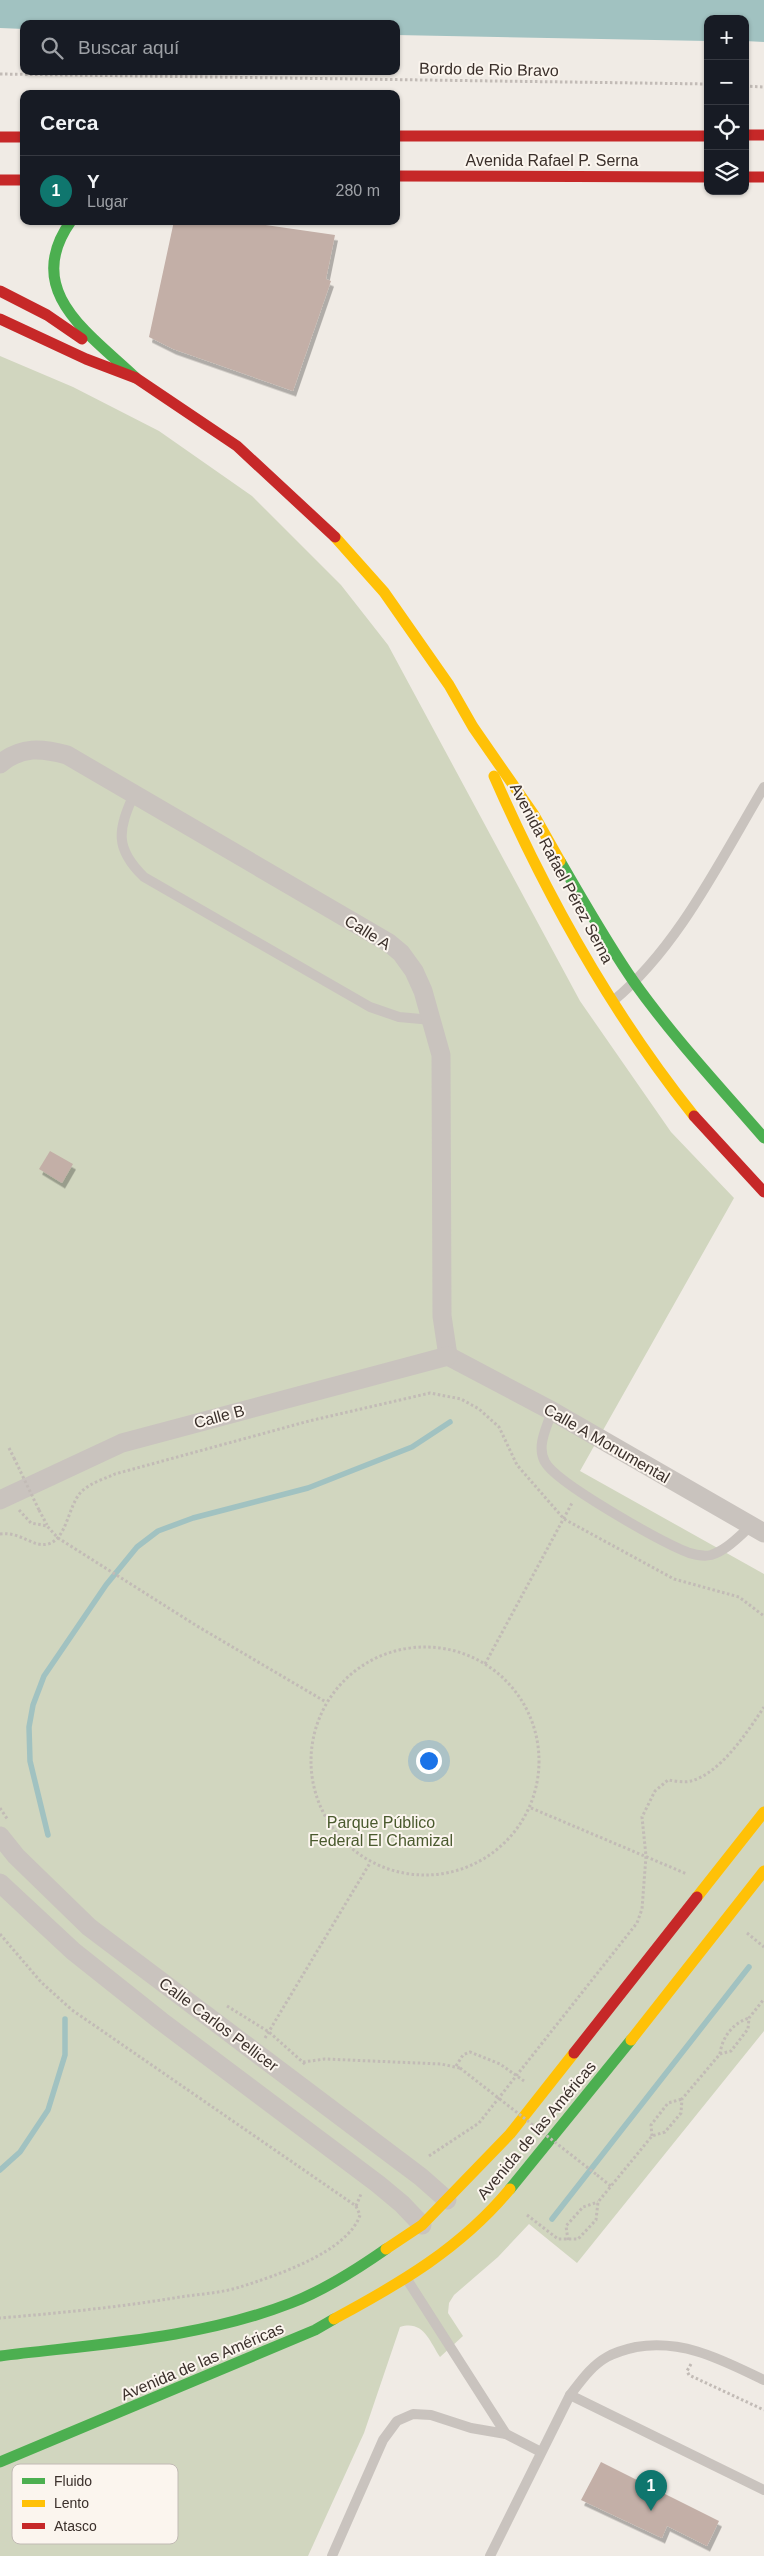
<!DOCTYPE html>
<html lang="es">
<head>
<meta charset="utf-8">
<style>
  :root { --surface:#171b24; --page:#20242c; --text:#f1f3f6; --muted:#9ea1a6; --line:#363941; --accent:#0f766e }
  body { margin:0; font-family:Arial,sans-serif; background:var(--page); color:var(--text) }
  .controls { position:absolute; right:15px; top:15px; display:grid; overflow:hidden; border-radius:10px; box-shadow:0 1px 4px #0004 }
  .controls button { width:45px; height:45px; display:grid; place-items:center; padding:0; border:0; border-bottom:1px solid var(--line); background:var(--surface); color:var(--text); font:25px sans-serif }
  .you { position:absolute; left:428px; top:1760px; width:18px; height:18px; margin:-12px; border:4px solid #fff; border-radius:50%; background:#1a73e8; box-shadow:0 0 0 8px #1a73e833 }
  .badge { display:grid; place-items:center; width:32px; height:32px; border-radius:50%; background:var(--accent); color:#fff; font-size:16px; font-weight:700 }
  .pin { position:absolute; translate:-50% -41px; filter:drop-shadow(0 1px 2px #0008) }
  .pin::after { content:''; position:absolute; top:26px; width:18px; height:15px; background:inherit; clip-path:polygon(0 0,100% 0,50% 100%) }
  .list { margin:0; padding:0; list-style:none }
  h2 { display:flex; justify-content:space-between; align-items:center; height:65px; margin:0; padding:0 20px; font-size:21px }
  h2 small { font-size:16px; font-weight:400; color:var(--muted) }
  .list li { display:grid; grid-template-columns:32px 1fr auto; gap:15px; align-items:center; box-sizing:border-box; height:70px; padding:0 20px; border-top:1px solid var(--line) }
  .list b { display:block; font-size:19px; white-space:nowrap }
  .list p { margin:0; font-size:16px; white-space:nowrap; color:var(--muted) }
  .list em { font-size:16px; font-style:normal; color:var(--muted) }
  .icon { flex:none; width:28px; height:28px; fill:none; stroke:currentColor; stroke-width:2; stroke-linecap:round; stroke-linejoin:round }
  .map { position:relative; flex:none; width:764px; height:2556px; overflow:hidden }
  .search { position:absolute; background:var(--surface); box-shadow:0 1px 4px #0004; left:20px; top:20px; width:380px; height:55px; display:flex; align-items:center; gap:12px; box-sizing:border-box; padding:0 18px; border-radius:10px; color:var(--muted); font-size:19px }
  .panel { position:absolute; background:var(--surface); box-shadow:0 1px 4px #0004; left:20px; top:90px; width:380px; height:135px; border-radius:10px }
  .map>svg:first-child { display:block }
</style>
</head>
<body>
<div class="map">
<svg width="764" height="2556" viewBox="0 0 764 2556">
  <defs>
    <filter id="shadow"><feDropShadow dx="3" dy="5.5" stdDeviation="0" flood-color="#0004"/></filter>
  </defs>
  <rect width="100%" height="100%" fill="#f0ebe5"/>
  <path fill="#d1d6bf" d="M 0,356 L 73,387 L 159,431 L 252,496 L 341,585 L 388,645 L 580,1001 L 671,1132 L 734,1198 L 580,1471 L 764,1574 L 764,2031 L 577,2263 L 529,2224 L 498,2257 L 454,2295 L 449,2303 L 448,2313 L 463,2336 L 440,2357 C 429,2340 423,2320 400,2327 L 364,2433 L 308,2556 L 0,2556 Z"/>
  <polygon fill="#a1c2c1" points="0,0 764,0 764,42 745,41 745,19 708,19 708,41 396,35 396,24 24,24 24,29 0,28"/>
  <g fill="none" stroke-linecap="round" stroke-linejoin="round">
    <g stroke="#a1c2c1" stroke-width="5.5">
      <polyline points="48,1835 30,1761 29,1727 33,1705 44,1676 106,1585 137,1547 158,1531 193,1518 308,1488 412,1447 450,1422"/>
      <polyline points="0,2170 20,2152 48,2110 65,2055 65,2019"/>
      <polyline points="552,2219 749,1967"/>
    </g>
  </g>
  <g fill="#c3afa7" filter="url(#shadow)">
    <polygon points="174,221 238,221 335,235 326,279 331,281 293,391 173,349 149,337"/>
    <polygon points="50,1151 73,1164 62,1183 39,1169"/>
    <polygon points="601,2462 719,2521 707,2546 667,2526 662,2538 581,2500"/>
  </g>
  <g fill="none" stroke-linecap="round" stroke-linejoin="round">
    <g stroke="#c2bbb6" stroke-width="3" stroke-dasharray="2.5 2.5" stroke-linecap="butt">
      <polyline points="0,74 708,84"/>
      <polyline points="745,86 764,87"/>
      <polyline points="9,1448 14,1458"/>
      <polyline points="19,1510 31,1523 47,1526 58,1538 197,1626 326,1702"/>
      <polyline points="39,1510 47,1525"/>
      <path d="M 0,1534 C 20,1531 33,1548 48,1544 C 67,1539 68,1506 81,1492 C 90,1483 104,1479 115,1474 L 309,1421 L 430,1393 L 461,1399 L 479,1409 L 499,1427 L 517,1465 L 564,1519 L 674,1579 L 739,1597 L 764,1616"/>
      <circle cx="425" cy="1761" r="114"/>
      <polyline points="485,1664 572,1503"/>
      <polyline points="0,1808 8,1820"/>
      <polyline points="531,1808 687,1874"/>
      <polyline points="747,1933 764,1947"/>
      <path d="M 0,1934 L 41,1982 L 72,2010 L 356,2206 L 360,2215 C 348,2252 275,2276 240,2287 C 221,2293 200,2294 180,2297 C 121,2307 60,2313 0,2318"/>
      <polyline points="227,2006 269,2032 306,2065"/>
      <polyline points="265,2038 370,1863"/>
      <path d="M 720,2054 C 722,2037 733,2023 749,2018"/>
      <polyline points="303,2062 325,2059 441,2064 460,2068"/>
      <polyline points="456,2066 463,2055 470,2052 500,2064 524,2081"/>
      <polyline points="652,2136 651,2125 668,2103 682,2099"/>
      <path d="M 429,2156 L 479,2123 L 637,1923 L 642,1909 L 646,1856 L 642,1817 L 655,1791 L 668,1780 C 675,1781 685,1783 691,1781 C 721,1773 748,1731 764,1707"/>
      <polyline points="597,2175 612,2187"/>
      <polyline points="356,2206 361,2194"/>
      <polyline points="527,2215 558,2239 578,2239 596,2220 598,2202 652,2136 665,2132 681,2113 682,2099 720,2054 731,2051 748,2029 749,2018 764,1999"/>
      <polyline points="568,2240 566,2226 583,2207 598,2202"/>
      <polyline points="691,2364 687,2371 689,2375 764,2410"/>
    </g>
    <g stroke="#c9c3be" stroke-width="10">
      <path d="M 134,794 C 118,830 114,848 144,877 L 370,1007 L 399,1017 L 432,1020"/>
      <path d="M 613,1001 C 678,948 721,859 764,787"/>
      <path d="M 552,1411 C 547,1427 536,1446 545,1462 C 556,1483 657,1539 682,1550 C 690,1554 703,1557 711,1555 C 727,1550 739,1536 751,1526"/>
      <polyline points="408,2281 506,2434 541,2452"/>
      <polyline points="570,2395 764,2490"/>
      <polyline points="332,2556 383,2440 397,2421 413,2414 431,2415 471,2428 506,2434"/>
      <path d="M 490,2556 L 570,2395 C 581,2381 591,2366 607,2357 C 616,2352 627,2349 636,2347 C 684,2339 722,2360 764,2380"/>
    </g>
    <g stroke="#c9c3be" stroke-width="19">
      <path d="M 0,764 C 21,746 42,748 67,755 L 389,943 L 401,953 L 414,971 L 423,991 L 441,1055 L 442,1316 L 448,1356"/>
      <polyline points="448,1356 552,1411 764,1533"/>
      <polyline points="0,1500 122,1443 448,1356"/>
      <polyline points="0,1836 16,1856 89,1927 421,2177 447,2200"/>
      <polyline points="0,1883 73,1951 161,2021 378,2184 402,2204 422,2225"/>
    </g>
    <g stroke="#4caf50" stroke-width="11">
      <path d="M 71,221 C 21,291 90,334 136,378"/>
      <path d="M 560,861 C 584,902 607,943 634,982 C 673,1037 720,1087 764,1138"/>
      <polyline points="510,2189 631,2040"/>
      <path d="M 0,2356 C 97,2344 199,2339 291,2303 C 325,2290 356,2270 386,2249"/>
      <polyline points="0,2462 315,2330 334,2319"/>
    </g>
    <g stroke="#ffc107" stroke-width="11">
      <polyline points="335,537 384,592 449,685 473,727 534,815 560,861"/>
      <path d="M 494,776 C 547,897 611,1012 694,1116"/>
      <polyline points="697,1897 764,1812"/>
      <polyline points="631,2040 764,1871"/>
      <polyline points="386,2249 422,2225 510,2134 574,2053"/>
      <path d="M 334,2319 C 401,2283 461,2248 510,2189"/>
    </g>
    <g stroke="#c62828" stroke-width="11">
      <polyline points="745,135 764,135"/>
      <polyline points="396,136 708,136"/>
      <polyline points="0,137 24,137"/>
      <polyline points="396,176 708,177"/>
      <polyline points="745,177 764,177"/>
      <polyline points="0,180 24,180"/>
      <polyline points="0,291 47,315 82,339"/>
      <polyline points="0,319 86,359 136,378 237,446 335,537"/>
      <polyline points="694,1116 764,1192"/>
      <polyline points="574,2053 697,1897"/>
    </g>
    <g stroke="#c2bbb6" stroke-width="3" stroke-dasharray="2.5 2.5" stroke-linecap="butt">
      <polyline points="14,1458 39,1510"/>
      <polyline points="460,2068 597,2175"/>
    </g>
  </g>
  <g text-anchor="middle" stroke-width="4" stroke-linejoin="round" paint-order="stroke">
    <g font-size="16" fill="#3b302b" stroke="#fbf5ee">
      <text transform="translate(489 69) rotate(1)" y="6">Bordo de Rio Bravo</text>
      <text x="552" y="166">Avenida Rafael P. Serna</text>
      <text transform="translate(562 873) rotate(62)" y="6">Avenida Rafael Pérez Serna</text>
      <text transform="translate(368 932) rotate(32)" y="6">Calle A</text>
      <text transform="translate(219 1416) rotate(-15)" y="6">Calle B</text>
      <text transform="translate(607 1443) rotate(30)" y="6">Calle A Monumental</text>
      <text transform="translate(219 2024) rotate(37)" y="6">Calle Carlos Pellicer</text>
      <text transform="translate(536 2130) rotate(-50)" y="6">Avenida de las Américas</text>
      <text transform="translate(202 2361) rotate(-23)" y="6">Avenida de las Américas</text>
    </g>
    <g font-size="16" fill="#4a5a2e" stroke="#fbf5ee">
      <text x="381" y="1828">Parque Público<tspan x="381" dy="18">Federal El Chamizal</tspan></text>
    </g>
  </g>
  <rect x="12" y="2464" width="166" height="80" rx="8" fill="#fbf5ee" stroke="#c1bab4" stroke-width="1"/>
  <rect x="22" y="2478" width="23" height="6" fill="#4caf50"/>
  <rect x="22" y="2500" width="23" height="7" fill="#ffc107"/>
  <rect x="22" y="2523" width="23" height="6" fill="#c62828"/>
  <g font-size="14" fill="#3b302b">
    <text x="54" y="2486">Fluido</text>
    <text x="54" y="2508">Lento</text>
    <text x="54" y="2531">Atasco</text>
  </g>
</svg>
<div class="controls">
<button>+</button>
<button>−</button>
<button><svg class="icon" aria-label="locate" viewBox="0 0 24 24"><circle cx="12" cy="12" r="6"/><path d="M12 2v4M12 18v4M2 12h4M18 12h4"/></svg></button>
<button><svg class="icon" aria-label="layers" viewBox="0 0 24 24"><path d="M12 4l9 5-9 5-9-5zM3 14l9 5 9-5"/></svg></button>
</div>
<div class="you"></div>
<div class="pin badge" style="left:651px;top:2511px">1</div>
<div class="search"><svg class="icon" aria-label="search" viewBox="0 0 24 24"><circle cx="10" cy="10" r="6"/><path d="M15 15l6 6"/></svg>Buscar aquí</div>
<section class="panel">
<h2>Cerca<small></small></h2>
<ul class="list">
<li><span class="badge">1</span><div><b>Y</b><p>Lugar</p></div><em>280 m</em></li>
</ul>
</section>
</div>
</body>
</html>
